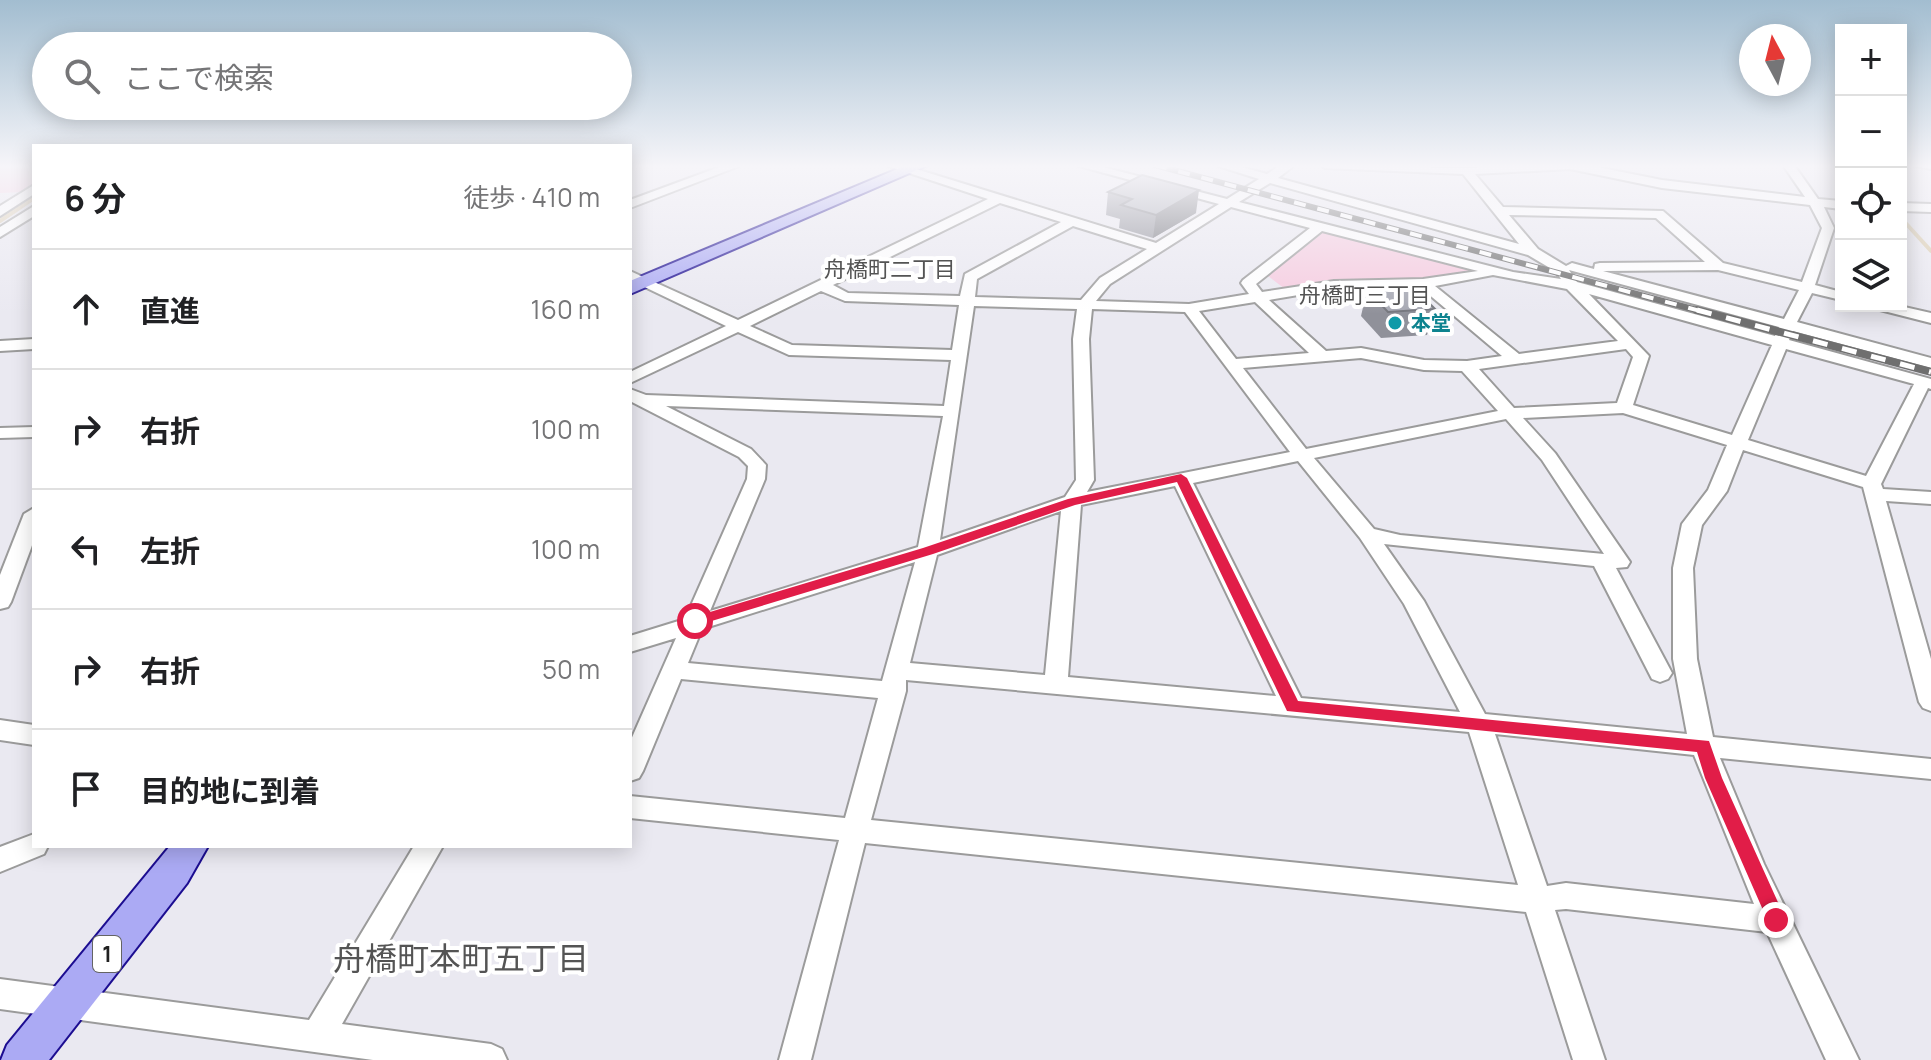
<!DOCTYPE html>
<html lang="ja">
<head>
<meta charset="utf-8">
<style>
  :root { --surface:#fff; --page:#f2f2f2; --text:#202124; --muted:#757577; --line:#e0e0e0 }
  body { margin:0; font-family:Manrope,"Noto Sans JP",sans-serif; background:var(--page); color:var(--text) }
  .controls { position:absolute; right:24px; top:24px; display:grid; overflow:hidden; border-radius:0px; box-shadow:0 4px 20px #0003 }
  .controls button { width:72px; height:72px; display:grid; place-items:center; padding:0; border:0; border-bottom:2px solid var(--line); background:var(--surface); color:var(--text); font:40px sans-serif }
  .compass { position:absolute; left:1739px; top:24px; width:72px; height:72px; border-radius:50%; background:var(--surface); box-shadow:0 4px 20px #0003; rotate:353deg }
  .stop { position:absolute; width:24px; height:24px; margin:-18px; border:6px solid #e11d48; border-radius:50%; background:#fff }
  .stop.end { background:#e11d48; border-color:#fff; box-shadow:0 2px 8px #0008 }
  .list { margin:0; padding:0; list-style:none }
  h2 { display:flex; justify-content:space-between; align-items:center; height:104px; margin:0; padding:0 32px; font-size:34px }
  h2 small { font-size:26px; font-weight:400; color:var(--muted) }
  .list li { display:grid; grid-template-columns:52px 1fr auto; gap:24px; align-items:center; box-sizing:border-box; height:120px; padding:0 32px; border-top:2px solid var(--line) }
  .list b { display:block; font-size:30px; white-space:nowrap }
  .list em { font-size:26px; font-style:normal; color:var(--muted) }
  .icon { flex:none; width:44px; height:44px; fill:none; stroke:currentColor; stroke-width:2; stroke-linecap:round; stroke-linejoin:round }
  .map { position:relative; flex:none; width:1931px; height:1060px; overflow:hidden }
  .search { position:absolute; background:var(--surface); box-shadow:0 4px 20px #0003; left:32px; top:32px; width:600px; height:88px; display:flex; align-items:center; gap:20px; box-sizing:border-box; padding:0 28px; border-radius:44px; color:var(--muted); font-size:30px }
  .panel { position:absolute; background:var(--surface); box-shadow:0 4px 20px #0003; left:32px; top:144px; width:600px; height:704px; border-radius:0px }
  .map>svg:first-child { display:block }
</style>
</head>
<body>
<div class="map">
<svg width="1931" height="1060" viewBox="0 0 1931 1060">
  <rect width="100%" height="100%" fill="#eae9f1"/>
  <g fill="#f6cbdf">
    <polygon points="0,165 34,165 34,185 23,192 0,193"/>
    <polygon points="1325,231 1479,271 1416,279 1285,289 1268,276"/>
  </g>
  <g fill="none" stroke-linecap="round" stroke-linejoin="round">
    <g stroke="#dacbad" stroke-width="4">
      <polyline points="1901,218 1931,251"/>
      <polyline points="0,221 34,198"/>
    </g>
    <g stroke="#9b9b9b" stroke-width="4">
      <g id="minor">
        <polygon points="725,165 742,165 630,208 630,200"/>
        <path d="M 885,165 L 903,165 L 1156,243 L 1219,204 L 1075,165 L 1095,165 L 1227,199 L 1259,179 L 1215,165 L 1234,165 L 1267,174 L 1281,165 L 1295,165 L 1278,178 L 1519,244 L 1463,174 L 1325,168 L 1320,165 L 1587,165 L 1662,180 L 1805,197 L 1783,165 L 1794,165 L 1818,199 L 1841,201 L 1841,209 L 1824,207 L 1834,228 L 1815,285 L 1841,292 L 1841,300 L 1812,293 L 1797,322 L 1931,358 L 1931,368 L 1793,331 L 1789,340 L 1931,379 L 1931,389 L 1928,388 L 1881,484 L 1883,489 L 1931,492 L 1931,504 L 1886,501 L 1931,659 L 1931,711 L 1923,708 L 1919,702 L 1863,487 L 1743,450 L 1727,491 L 1702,525 L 1693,568 L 1697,659 L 1713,737 L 1931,759 L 1931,779 L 1720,758 L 1764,864 L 1859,1060 L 1826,1060 L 1767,932 L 1566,909 L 1555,910 L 1605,1060 L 1573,1060 L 1526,912 L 865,843 L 811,1060 L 779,1060 L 839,840 L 630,818 L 630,796 L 845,818 L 878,698 L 681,679 L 643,771 L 639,778 L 630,781 L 630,742 L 676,638 L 630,652 L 630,636 L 685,619 L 747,479 L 748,466 L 739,457 L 630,401 L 630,389 L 646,395 L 944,406 L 951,360 L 789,355 L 738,332 L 630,383 L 630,372 L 726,326 L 630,280 L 630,271 L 738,320 L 988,199 ZM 1570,169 L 1662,188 L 1810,205 L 1822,228 L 1802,282 L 1723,263 L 1663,211 L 1503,207 L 1475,174 ZM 1270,183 L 1528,255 L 1555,271 L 1561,279 L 1513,272 L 1239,202 ZM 1000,203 L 1061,222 L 965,274 L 960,296 L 848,293 L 833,285 ZM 1231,207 L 1310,228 L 1243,280 L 1241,283 L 1249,294 L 1189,304 L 1096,301 L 1110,284 ZM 1509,215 L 1656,218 L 1705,262 L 1600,263 L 1595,264 L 1594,269 L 1572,263 L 1566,266 L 1538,249 ZM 1073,226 L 1147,249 L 1100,278 L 1081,300 L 975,297 L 977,279 ZM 1322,231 L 1478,271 L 1423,279 L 1334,281 L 1262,292 L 1256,284 ZM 1569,270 L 1779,327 L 1775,336 L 1577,282 ZM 1718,270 L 1799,290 L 1784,319 L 1603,271 ZM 1493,275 L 1567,289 L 1618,341 L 1519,354 L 1435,286 ZM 1420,287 L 1502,356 L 1467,361 L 1424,360 L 1361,348 L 1326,351 L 1269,300 L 1334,289 ZM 821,291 L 845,301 L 959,305 L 952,350 L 792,345 L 750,326 ZM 1589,294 L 1772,345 L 1732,435 L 1633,405 L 1649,356 ZM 1255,302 L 1309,353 L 1236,359 L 1199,311 ZM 974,306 L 1077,309 L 1073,339 L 1076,480 L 1065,497 L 940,540 ZM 1092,309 L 1185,312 L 1290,452 L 1087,492 L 1094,480 L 1089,339 ZM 1626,349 L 1633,357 L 1617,403 L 1514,408 L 1479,369 ZM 1786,349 L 1914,384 L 1866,476 L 1748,440 ZM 1361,358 L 1424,370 L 1462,371 L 1498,411 L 1306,449 L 1243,368 ZM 666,406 L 943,416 L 918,547 L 710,611 L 765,479 L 766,465 L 751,449 ZM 1623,413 L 1727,445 L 1708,490 L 1682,524 L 1673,568 L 1673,659 L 1687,734 L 1485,714 L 1424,601 L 1384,544 L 1594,566 L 1652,679 L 1660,682 L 1668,679 L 1672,673 L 1616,568 L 1627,567 L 1630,562 L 1555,453 L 1523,418 ZM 1506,419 L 1542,460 L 1604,554 L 1400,535 L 1374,529 L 1314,458 ZM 1298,461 L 1360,538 L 1404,604 L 1460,712 L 1301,698 L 1193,483 ZM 1175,486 L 1276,696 L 1068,677 L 1081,505 ZM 1061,511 L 1045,675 L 910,663 L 937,555 ZM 915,562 L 882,681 L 688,663 L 702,629 ZM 906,680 L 1469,732 L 1518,885 L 871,820 L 906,691 ZM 1495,734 L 1694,755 L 1754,904 L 1566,883 L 1547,886 Z"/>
        <polygon points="1911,165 1931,165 1931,169"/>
        <polygon points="34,185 34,194 0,216 0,206"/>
        <polygon points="1901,203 1931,204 1931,212 1901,211"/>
        <polygon points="34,206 34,216 0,237 0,227"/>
        <polygon points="1874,306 1900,306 1931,313 1931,323 1876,309"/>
        <polygon points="34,339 34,349 0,351 0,341"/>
        <polygon points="34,427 34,437 0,438 0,428"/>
        <polygon points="34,508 34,540 11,602 8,607 0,609 0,575 24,514"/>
        <polygon points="0,720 34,725 34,745 0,740"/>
        <polygon points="34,834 34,846 48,846 44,854 0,872 0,847"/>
        <polygon points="414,846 443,846 342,1024 491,1044 502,1049 507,1060 373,1060 0,1009 0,979 309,1020"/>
      </g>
    </g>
    <g stroke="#1c0d91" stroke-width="4">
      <g id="major">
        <polygon points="907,165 928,165 630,294 630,281"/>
        <polygon points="170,846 208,846 187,883 49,1060 1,1060 7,1045"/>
      </g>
    </g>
    <use href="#minor" fill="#fff" fill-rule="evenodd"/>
    <use href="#major" fill="#abaaf4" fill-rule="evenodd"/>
    <g stroke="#6f6f6f" stroke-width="6">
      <g id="rail-far1">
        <polyline points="1155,165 1704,312"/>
        <polyline points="1433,165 1475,165"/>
      </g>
    </g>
    <g stroke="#6f6f6f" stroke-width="8">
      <polyline id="rail" points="1697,310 1931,372"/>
    </g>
    <use href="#rail-far1" stroke="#fff" stroke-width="4" stroke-dasharray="12" stroke-linecap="butt"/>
    <use href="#rail" stroke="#fff" stroke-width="5" stroke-dasharray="15" stroke-linecap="butt"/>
  </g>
  <g fill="#90919a">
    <polygon points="1108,192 1196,213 1153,238 1119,228 1120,219 1106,215"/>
    <polygon points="1367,290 1435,309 1427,335 1381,338 1361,316"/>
  </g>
  <polygon fill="#75767d" points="1199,190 1196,213 1153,238 1156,215"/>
  <g fill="#a7a9b3" stroke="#75767d" stroke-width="2">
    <polygon points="1142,175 1199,190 1156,215 1121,205 1132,199 1108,192"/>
    <polygon points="1413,287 1435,309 1388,312 1367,290"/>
  </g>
  <linearGradient id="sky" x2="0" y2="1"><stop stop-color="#a2bdd0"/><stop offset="0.53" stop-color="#f6f5f9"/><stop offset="1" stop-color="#f6f5f9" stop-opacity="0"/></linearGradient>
  <rect width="1931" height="314" fill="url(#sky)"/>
  <polygon fill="#e11d48" points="1181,474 1187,478 1298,701 1709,741 1722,778 1786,920 1783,926 1776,928 1770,926 1705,778 1697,752 1287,711 1177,482 1075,505 933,554 695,626 688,621 690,618 923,548 1068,499"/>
  <circle fill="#0f9aa8" stroke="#fff" stroke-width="3" cx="1395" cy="323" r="8"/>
  <g text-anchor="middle" stroke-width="8" stroke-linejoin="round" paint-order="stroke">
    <g font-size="20" font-weight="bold" fill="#0d838f" stroke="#fff" text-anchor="start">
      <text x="1411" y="330">本堂</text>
    </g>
    <g font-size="22" fill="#545454" stroke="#fff">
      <text x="890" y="277">舟橋町二丁目</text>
      <text x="1365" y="303">舟橋町三丁目</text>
    </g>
    <rect fill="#fff" stroke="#646464" stroke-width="2" x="93" y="936" width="28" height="36" rx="6"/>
    <g font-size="22" font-weight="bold" fill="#212121">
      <text x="107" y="962">1</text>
    </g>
    <g font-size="32" fill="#545454" stroke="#fff">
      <text x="461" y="970">舟橋町本町五丁目</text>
    </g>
  </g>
</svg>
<div class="controls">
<button>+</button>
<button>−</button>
<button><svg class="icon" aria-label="locate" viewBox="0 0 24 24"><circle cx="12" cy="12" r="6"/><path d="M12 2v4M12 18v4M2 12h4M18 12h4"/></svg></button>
<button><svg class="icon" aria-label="layers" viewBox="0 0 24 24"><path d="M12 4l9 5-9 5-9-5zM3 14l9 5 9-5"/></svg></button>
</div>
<svg class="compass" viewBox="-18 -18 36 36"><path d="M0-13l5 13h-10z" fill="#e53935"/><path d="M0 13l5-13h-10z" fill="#757577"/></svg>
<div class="stop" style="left:695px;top:621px"></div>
<div class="stop end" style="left:1776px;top:920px"></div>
<div class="search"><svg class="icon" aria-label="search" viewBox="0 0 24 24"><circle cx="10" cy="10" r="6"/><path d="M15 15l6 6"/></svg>ここで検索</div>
<section class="panel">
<h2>6 分<small>徒歩 · 410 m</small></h2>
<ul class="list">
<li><svg class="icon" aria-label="ahead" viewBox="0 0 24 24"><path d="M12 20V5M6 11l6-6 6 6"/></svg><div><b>直進</b></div><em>160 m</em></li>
<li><svg class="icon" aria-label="right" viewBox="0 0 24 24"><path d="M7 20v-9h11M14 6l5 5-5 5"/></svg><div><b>右折</b></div><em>100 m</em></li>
<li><svg class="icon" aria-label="left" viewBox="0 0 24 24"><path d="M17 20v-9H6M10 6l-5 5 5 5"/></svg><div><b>左折</b></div><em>100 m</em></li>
<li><svg class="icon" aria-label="right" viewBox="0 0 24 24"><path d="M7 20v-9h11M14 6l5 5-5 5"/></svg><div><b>右折</b></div><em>50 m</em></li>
<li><svg class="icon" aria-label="arrive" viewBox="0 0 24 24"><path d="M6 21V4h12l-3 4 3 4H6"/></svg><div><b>目的地に到着</b></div></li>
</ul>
</section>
</div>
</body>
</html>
